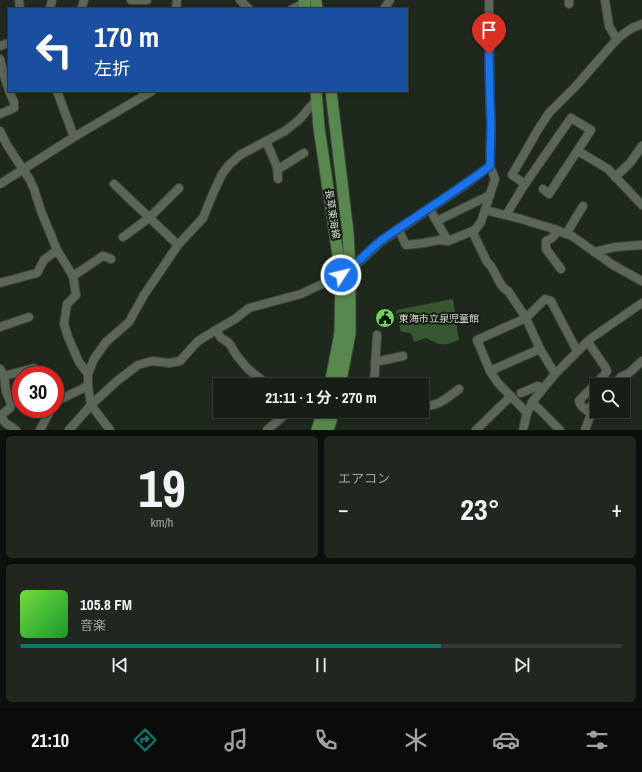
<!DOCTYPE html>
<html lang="ja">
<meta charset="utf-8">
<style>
body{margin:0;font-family:"Archivo Narrow","Noto Sans JP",sans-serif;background:#1f271e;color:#f1f3f6;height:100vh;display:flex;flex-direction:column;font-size:15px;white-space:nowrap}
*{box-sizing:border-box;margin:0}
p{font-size:13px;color:#9ea2a0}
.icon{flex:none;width:22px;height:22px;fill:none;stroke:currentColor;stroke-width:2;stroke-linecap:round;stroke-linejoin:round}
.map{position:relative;height:430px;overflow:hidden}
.sheet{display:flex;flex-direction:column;gap:6px;padding:6px;background:#0c100c;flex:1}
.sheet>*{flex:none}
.top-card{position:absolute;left:8px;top:8px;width:400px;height:84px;border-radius:0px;box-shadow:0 2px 6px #0003,0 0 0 1px #353c34;background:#1a4fa0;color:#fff;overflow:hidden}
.fabs{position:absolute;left:590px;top:378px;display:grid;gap:8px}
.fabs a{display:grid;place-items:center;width:40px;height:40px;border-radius:0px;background:#161e15;box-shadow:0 2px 6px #0003,0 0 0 1px #353c34;font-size:20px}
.speed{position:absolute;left:12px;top:366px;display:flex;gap:8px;font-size:20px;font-weight:700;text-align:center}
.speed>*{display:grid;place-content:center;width:52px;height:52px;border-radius:50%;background:#161e15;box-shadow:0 2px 6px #0003,0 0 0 1px #353c34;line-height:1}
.speed .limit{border:6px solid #d22;background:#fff;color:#111}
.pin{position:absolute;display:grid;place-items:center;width:34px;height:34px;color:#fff;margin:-41px -17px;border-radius:50% 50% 50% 0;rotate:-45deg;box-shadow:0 0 4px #0007}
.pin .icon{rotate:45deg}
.me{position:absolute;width:44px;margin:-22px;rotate:55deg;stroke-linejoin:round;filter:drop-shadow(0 0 3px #0008)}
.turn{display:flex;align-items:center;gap:14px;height:84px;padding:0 20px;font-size:18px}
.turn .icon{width:52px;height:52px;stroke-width:2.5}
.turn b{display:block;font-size:28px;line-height:34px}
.big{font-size:30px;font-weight:700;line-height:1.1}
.sheet .card{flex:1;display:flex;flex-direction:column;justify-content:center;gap:6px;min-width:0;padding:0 14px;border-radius:6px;background:#1f271e}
.sheet .dial{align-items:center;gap:0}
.dial b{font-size:52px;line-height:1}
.song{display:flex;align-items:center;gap:12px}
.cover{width:48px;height:48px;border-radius:6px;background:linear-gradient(135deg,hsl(100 70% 55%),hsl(130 70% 35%))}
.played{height:4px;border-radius:2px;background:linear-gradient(90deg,#0f766e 70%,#353c34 70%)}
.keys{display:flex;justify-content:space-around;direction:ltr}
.heat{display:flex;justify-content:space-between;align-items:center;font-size:22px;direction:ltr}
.sheet .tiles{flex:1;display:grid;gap:6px;grid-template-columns:1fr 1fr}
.card:last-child{grid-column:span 2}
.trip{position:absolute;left:213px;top:378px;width:216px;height:40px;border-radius:0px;background:#161e15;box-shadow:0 2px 6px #0003,0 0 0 1px #353c34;font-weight:700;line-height:40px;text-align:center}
.menu{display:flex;height:64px;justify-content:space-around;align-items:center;background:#090c08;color:#9ea2a0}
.menu .icon{width:28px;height:28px}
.menu .selected{color:#0f766e}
.menu b{font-size:18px;color:#f1f3f6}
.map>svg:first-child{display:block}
.green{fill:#36572f}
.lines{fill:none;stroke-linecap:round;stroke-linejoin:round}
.minor-casing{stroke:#3d453b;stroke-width:10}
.major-casing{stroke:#3d453b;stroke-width:13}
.minor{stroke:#5b6658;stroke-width:8}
.major{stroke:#59884f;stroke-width:11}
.route-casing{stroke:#114b97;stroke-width:10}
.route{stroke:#1a73e8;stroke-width:7}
.labels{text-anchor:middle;stroke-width:4;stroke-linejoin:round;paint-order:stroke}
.street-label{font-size:10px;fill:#d4dad2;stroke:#151e13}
.poi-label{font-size:10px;fill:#d4dad2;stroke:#151e13;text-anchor:start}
</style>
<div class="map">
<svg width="642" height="430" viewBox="0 0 642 430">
<rect width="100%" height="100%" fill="#1e281c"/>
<path class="green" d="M453,299L459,340C443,347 441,345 426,338L414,342L411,333L401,332L396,313L397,310Z"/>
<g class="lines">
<g class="minor-casing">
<g id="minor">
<polyline points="19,0 20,9"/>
<polyline points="131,0 147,0"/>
<polyline points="240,0 249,9"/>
<polyline points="569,0 569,4"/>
<polyline points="605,0 609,26 617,40"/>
<polyline points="50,9 52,0"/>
<polyline points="81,9 82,7 84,0"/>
<polyline points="176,9 177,0"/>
<polyline points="292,9 311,0"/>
<polyline points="384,9 390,0"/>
<polyline points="0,46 9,43"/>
<polyline points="0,59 5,79 9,90"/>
<polyline points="57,91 74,137"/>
<polyline points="0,114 14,108 14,102 9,91"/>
<polyline points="0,131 7,145 30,180 34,189 41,211 57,250 73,276 76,295 67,304 64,324 68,337 79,362 88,374"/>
<polyline points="266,141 277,167 278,179"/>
<polyline points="578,151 608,169 642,205"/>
<polyline points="277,167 280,168 304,153"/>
<polyline points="615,177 630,163 642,146"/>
<polyline points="0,184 74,137 152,91"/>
<polyline points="114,184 178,245"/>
<polyline points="525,184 512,175 539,128 549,113 575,87 618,38 632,28 642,24"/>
<polyline points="429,208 448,241"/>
<polyline points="485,210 521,219 554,229 572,236 613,265 642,281"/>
<polyline points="506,215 525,184 571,118 591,130 549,194 543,189"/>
<polyline points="437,221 490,195"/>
<polyline points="398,229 406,245 424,243 439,240 448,241 475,230 481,222 485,210 495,179 490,166 491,123 490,101 489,0"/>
<path d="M472,231L487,262C496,268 497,286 508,291L526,318L540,349L555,374"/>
<polyline points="558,231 552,238 546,241 546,249 561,269"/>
<polyline points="566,234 583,206"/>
<polyline points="123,237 149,218 179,188"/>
<polyline points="594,252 615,247 642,245"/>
<polyline points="73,276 103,256 111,259"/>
<polyline points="0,283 37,273 44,260 57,250"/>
<polyline points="0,327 29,317"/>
<polyline points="216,330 221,338 229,343 237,356 248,369 268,385"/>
<polyline points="375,362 403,356"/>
<polyline points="0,369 4,376 34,368 40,375"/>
<polyline points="490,371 540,349"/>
<path d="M4,376L6,391L11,404L10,408L1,415C5,426 9,424 16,430"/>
<polyline points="374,385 377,335"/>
<polyline points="613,385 621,377 629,373 642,361"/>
<polyline points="521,393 538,386 543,388"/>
<polyline points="55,398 57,401 88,386"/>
<polyline points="532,402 560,430"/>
<path d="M422,406C438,407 447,398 459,389"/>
<polyline points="587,410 597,400"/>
<polyline points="527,413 498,383 490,371 477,340 526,318 545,299 551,301 577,351"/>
<polyline points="40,430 51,409"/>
<polyline points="69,430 91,405 117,381 138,365 152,361 169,363 180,361 198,341 216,330 235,319 249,308 301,294 341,275 350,270 358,263 382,241 465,185 490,166"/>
<polyline points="110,430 91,405 88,386 88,374 94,359 106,342 129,322 144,295 178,245 203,218 211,198 222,174 229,165 240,155 285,131 300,119 310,107 317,100"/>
<polyline points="267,430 289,411"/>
<polyline points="476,430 511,396"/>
<polyline points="523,430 527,413 533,401 555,374 590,339 642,303"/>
<path d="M585,430L591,414C587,410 580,407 579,401L605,374L607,371L605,367L588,342"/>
</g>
</g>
<g class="major-casing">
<g id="major">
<polyline points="304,0 305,9"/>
<polyline points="316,0 317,9"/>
<polyline points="316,91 319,128 341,275 340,333 330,385"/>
<polyline points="331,91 348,233 350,270 350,334 340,385"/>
<polyline points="317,430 323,411"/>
<polyline points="328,430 334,411"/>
</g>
</g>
<use href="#minor" class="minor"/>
<use href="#major" class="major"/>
</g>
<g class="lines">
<g class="route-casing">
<path id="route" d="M341,275C357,265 368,250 383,239C419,214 455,192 490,166L491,123L490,101L489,54"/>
</g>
<use href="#route" class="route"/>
</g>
<defs>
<g id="civic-disc" transform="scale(1)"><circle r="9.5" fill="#72d25d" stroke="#151e13"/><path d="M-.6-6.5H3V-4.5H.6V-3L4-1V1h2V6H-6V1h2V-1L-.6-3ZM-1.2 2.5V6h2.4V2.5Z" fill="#111"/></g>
</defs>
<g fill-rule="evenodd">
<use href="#civic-disc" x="385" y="318"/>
</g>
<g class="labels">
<g class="street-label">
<text transform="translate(333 214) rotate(81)" y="4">長草東海線</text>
</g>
<g class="poi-label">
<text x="399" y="322">東海市立泉児童館</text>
</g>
</g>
</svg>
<div class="fabs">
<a><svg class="icon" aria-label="search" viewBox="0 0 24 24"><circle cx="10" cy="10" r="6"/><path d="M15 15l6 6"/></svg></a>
</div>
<div class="speed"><div class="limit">30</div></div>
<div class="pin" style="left:489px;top:54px;background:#d93025"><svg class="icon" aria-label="arrive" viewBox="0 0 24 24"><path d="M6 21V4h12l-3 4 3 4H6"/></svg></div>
<svg class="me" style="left:341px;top:275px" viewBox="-20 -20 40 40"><circle r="17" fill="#1a73e8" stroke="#fff" stroke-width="3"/><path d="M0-11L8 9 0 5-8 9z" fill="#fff"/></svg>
<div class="trip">21:11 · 1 分 · 270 m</div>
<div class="top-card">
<div class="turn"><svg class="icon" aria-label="left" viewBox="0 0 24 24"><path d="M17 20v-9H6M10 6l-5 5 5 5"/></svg><div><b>170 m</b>左折</div></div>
</div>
</div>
<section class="sheet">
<div class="tiles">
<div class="card dial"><b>19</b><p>km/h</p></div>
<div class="card"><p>エアコン</p>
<div class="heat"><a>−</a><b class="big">23°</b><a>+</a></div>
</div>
<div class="card">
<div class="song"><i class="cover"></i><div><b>105.8 FM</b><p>音楽</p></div></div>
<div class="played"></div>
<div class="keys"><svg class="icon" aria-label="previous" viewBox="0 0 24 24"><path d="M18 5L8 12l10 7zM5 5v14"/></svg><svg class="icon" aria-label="pause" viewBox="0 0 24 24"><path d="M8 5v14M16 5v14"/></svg><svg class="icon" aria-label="next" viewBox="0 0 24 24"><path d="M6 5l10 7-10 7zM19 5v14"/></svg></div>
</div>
</div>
</section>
<nav class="menu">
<b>21:10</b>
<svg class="icon selected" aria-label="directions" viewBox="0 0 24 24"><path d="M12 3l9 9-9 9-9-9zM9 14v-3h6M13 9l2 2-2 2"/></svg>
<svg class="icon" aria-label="music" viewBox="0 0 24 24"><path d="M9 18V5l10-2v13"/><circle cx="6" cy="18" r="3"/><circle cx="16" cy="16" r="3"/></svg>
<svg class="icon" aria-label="phone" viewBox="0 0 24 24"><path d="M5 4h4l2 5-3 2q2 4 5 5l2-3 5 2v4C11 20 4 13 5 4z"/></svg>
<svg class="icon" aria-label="climate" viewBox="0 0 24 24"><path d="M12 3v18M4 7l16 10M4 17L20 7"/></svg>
<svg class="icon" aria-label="car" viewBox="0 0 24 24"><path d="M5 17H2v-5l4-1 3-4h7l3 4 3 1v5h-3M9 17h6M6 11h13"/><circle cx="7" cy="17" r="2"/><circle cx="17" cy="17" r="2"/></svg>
<svg class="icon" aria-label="filters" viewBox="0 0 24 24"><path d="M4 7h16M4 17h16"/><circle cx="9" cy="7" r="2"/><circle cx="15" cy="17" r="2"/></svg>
</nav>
